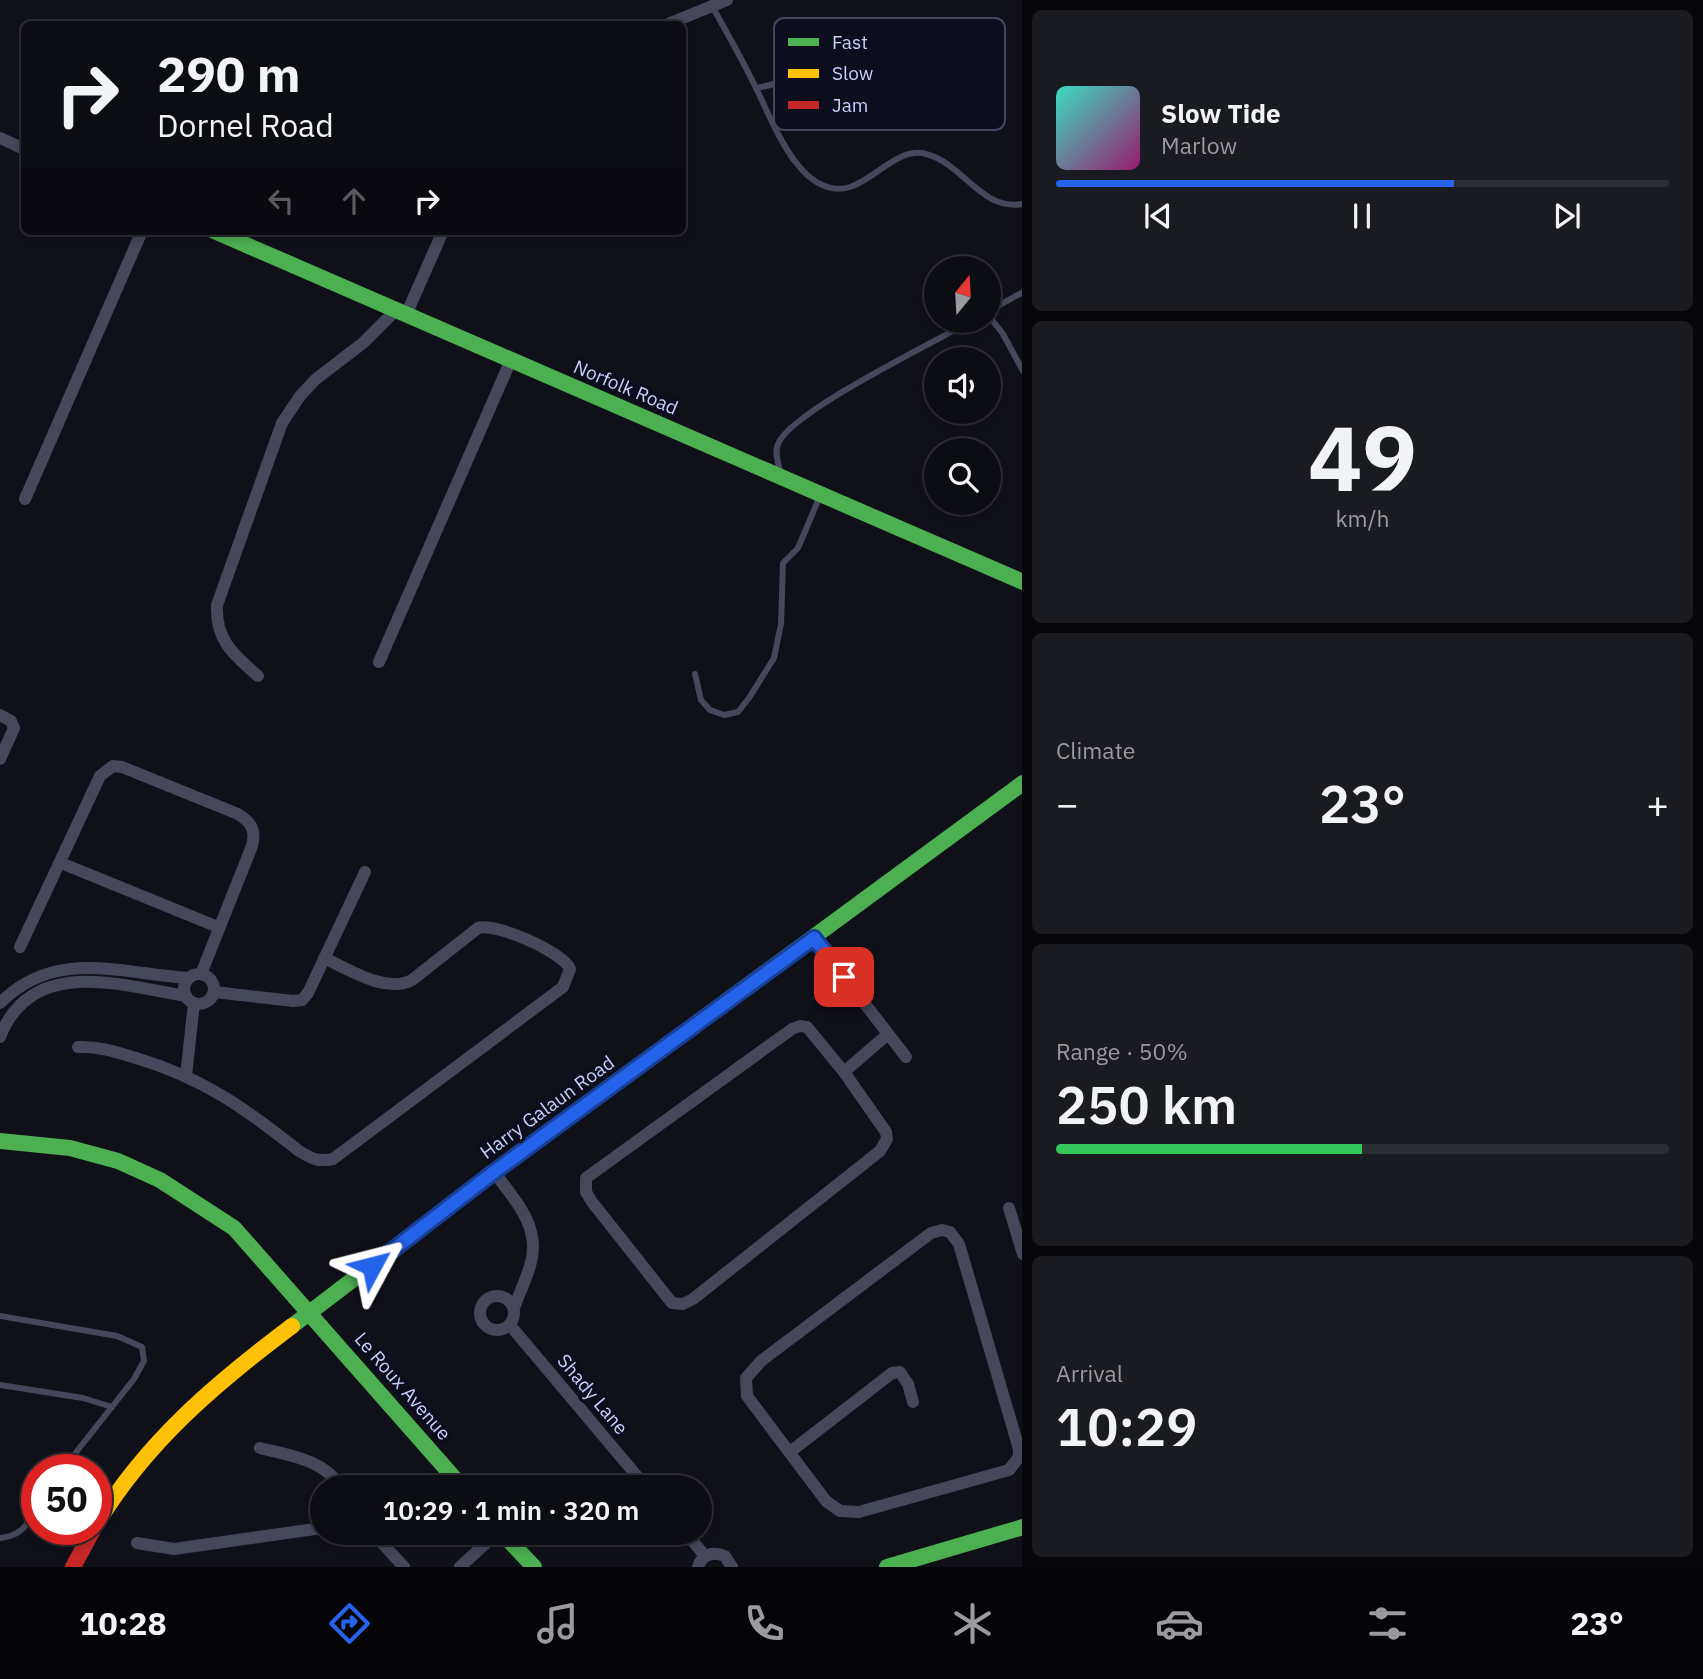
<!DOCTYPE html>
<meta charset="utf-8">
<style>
body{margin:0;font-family:"IBM Plex Sans",sans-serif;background:#1a1a21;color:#f1f3f6;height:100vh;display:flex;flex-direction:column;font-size:26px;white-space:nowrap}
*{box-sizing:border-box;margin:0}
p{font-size:23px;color:#9a9ba0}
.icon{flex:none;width:38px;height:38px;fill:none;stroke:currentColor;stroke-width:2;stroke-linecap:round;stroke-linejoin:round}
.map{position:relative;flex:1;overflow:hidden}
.drawer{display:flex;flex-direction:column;gap:10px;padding:10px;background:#07070a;width:681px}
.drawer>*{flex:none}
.hud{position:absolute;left:21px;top:21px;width:665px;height:214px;border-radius:10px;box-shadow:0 4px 10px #0003,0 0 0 2px #2c2c33;background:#0c0c13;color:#f1f3f6;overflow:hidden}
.needle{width:46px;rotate:18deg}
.fabs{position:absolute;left:924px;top:256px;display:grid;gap:14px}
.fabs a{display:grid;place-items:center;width:77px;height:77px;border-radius:50%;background:#0c0c13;box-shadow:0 4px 10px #0003,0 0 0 2px #2c2c33;font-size:35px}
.speed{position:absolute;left:21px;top:1454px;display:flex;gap:14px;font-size:35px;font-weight:700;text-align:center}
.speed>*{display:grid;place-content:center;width:91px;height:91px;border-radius:50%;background:#0c0c13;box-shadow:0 4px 10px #0003,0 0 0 2px #2c2c33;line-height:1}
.speed .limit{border:10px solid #d22;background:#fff;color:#111}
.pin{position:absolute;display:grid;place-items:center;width:60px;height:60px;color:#fff;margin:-30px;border-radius:14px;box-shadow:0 4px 10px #0006}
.me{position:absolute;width:77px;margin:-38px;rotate:52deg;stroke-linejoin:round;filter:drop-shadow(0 0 5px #0008)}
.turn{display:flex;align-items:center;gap:24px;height:147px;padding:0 21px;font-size:32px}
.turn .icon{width:91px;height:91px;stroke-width:2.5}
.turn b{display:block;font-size:49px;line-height:60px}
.lanes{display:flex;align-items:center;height:66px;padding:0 21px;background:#0003;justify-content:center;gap:35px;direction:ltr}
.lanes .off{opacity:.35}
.big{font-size:52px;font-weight:600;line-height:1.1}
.drawer .widget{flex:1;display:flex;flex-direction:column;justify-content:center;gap:10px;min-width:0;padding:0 24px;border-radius:10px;background:#1a1a21}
.drawer .dial{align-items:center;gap:0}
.dial b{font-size:91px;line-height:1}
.song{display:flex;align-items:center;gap:21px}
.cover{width:84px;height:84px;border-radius:10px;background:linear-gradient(135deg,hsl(170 70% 55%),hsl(320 70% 35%))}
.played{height:7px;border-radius:4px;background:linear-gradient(90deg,#2563eb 65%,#2c2c33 65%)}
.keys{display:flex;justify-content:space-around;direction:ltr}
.heat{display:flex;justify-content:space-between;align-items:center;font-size:38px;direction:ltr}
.charge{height:10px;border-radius:5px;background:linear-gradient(90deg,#34c759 50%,#2c2c33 0)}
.trip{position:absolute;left:310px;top:1475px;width:402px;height:70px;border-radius:35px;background:#0c0c13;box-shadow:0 4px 10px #0003,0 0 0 2px #2c2c33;font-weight:600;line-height:70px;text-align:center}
.dock{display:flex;height:112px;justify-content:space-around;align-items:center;background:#050508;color:#9a9ba0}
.dock .icon{width:49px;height:49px}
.dock .selected{color:#2563eb}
.dock b{font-size:32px;color:#f1f3f6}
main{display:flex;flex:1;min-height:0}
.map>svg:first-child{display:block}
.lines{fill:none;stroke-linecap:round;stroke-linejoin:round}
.lane{stroke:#45485a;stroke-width:6}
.street{stroke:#45485a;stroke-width:12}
.fast{stroke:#4caf50;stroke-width:16}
.slow{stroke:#ffc107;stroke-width:16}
.jam{stroke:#c62828;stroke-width:16}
.route-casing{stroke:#184099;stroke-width:18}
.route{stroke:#2563eb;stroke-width:12}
.labels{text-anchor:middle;stroke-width:7;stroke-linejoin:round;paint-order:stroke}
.street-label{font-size:19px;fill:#cacffd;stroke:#0c0d1d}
.key{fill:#0c0d1d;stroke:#454760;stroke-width:2}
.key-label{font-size:19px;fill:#cacffd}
</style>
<main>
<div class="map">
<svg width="1023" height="1567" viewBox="0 0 1023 1567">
<rect width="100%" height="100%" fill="#101019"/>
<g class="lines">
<g class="lane">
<path d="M712,6C727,33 742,59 755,86C772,119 800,202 850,187C874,180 899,146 926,154C963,163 980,211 1023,204"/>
<path d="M756,88C772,85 789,81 802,71C819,58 831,34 851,28C880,32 874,58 872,80"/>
<polyline points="989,311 1023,292"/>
<polyline points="989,316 1003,334 1023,371"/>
<path d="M781,475C779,466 774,453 778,444C791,411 937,341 973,320"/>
<polyline points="695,674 701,700 710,710 724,715 738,712 749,698 774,658 781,624 783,563 798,548 820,496"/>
<polyline points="0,1316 117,1336 142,1347 144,1361 134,1379 62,1470"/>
<polyline points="0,1385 83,1398 112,1407"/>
<path d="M0,1538C21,1536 26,1526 37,1509"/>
</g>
<g class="street">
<polyline points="668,24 727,0"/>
<polyline points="0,138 24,149"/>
<polyline points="406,315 443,231"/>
<polyline points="25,499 142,231"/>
<polyline points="379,662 511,360"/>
<path d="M258,676C234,655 215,640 217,605L282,423L300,396L316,379L363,343L396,310"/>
<polyline points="0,715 11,721 14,728 0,759"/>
<polyline points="61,863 218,927"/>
<polyline points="814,938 906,1057"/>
<path d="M20,947L100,776L113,766L122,767L238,814C252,823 256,830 252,846L201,974"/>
<circle cx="199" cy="989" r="15"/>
<polyline points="214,992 293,1001 302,1000 308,993 365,872"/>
<path d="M0,1003C55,948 119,973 188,978"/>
<polygon points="800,1026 807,1027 844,1072 886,1132 887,1139 880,1151 693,1299 683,1304 672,1303 592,1202 586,1192 586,1178 792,1029"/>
<path d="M0,1037C31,956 121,985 186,996"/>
<path d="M78,1047C98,1046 116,1052 136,1058C203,1078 245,1108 299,1151C312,1159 318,1162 333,1159L563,987L570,969C563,952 495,922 478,928L412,980C386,994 349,969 324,958"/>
<polyline points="844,1072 888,1034"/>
<polyline points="186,1076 194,1003"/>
<path d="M494,1172C516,1201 542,1228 530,1266C526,1280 519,1294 514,1308"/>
<polyline points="1009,1208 1023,1254"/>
<polygon points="942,1230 950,1232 959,1244 1019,1449 1019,1457 1009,1470 859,1512 840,1511 826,1501 747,1396 746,1378 761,1361 931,1233"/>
<circle cx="497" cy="1313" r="17"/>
<polyline points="510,1325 647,1488"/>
<path d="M260,1448C291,1456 323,1459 342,1488"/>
<polyline points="790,1452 892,1373 900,1372 908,1384 913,1402"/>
<polyline points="373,1533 404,1567"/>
<polyline points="686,1533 705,1556"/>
<polyline points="137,1543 174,1549 322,1528"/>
<polyline points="460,1567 497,1533"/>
<path d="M698,1567C702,1554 713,1551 725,1556L732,1567"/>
</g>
<g class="fast">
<polyline points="214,231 1023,582"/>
<polyline points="0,1141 70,1148 118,1161 160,1180 234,1228 463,1488"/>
<polyline points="292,1326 494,1172 1023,783"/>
<polyline points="502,1533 534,1567"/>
<polyline points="887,1567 1023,1527"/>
</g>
<path class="slow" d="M96,1525C146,1442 216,1383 292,1326"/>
<polyline class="jam" points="73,1567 93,1530"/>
</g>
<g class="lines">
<g class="route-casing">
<polyline id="route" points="372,1266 494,1172 814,938 844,977"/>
</g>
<use href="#route" class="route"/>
</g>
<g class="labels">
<g class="street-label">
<text transform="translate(626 387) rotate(23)" y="7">Norfolk Road</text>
<text transform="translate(547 1107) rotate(-36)" y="7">Harry Galaun Road</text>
<text transform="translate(403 1386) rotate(49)" y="7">Le Roux Avenue</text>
<text transform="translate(593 1394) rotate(50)" y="7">Shady Lane</text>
</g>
</g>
<rect x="774" y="18" width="231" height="112" rx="10" class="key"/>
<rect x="788" y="38" width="31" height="8" fill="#4caf50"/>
<rect x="788" y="69" width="31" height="9" fill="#ffc107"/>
<rect x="788" y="101" width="31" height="8" fill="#c62828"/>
<g class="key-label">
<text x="832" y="49">Fast</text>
<text x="832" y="80">Slow</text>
<text x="832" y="112">Jam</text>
</g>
</svg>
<div class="fabs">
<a><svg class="needle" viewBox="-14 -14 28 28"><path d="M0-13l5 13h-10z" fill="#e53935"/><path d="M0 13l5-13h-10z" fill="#9a9ba0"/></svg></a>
<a><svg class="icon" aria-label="sound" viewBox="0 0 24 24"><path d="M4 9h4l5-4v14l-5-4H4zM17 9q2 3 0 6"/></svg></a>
<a><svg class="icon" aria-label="search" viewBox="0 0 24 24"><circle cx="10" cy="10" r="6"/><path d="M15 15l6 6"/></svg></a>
</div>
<div class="speed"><div class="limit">50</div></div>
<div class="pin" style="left:844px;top:977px;background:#d93025"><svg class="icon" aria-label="arrive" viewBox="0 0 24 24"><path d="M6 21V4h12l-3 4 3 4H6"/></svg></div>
<svg class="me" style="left:372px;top:1266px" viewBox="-20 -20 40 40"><path d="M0-17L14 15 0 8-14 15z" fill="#2563eb" stroke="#fff" stroke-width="4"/></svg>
<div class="trip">10:29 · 1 min · 320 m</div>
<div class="hud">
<div class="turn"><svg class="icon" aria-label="right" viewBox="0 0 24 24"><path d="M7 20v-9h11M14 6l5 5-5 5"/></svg><div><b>290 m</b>Dornel Road</div></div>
<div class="lanes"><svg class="icon off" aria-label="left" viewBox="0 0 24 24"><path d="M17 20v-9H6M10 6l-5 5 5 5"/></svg><svg class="icon off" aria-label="ahead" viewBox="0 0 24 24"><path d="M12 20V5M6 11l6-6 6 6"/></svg><svg class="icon" aria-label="right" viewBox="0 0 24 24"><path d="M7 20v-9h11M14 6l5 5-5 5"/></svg></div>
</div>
</div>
<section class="drawer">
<div class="widget">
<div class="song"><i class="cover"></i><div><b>Slow Tide</b><p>Marlow</p></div></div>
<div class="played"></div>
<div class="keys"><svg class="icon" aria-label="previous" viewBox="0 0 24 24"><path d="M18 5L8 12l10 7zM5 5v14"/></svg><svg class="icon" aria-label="pause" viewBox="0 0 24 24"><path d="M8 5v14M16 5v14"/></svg><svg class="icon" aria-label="next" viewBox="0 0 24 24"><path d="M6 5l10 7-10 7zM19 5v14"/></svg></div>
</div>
<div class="widget dial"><b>49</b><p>km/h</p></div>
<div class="widget"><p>Climate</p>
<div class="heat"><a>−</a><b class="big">23°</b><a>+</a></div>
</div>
<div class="widget"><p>Range · 50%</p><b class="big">250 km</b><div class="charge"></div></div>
<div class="widget"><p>Arrival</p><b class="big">10:29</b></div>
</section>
</main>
<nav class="dock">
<b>10:28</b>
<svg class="icon selected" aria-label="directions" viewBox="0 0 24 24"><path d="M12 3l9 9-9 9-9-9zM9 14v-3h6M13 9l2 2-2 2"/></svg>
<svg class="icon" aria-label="music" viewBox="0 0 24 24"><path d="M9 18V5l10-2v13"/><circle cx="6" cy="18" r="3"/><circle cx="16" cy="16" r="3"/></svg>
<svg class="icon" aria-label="phone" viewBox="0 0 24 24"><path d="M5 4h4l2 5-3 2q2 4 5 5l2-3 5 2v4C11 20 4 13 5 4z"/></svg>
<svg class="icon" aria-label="climate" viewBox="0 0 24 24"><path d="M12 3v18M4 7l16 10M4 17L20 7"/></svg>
<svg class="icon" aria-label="car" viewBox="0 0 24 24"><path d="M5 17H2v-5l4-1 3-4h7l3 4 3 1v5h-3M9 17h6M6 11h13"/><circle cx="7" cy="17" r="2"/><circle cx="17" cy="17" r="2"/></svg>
<svg class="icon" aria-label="filters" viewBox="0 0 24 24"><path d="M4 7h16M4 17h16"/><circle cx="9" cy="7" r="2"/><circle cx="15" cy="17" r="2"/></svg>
<b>23°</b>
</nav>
